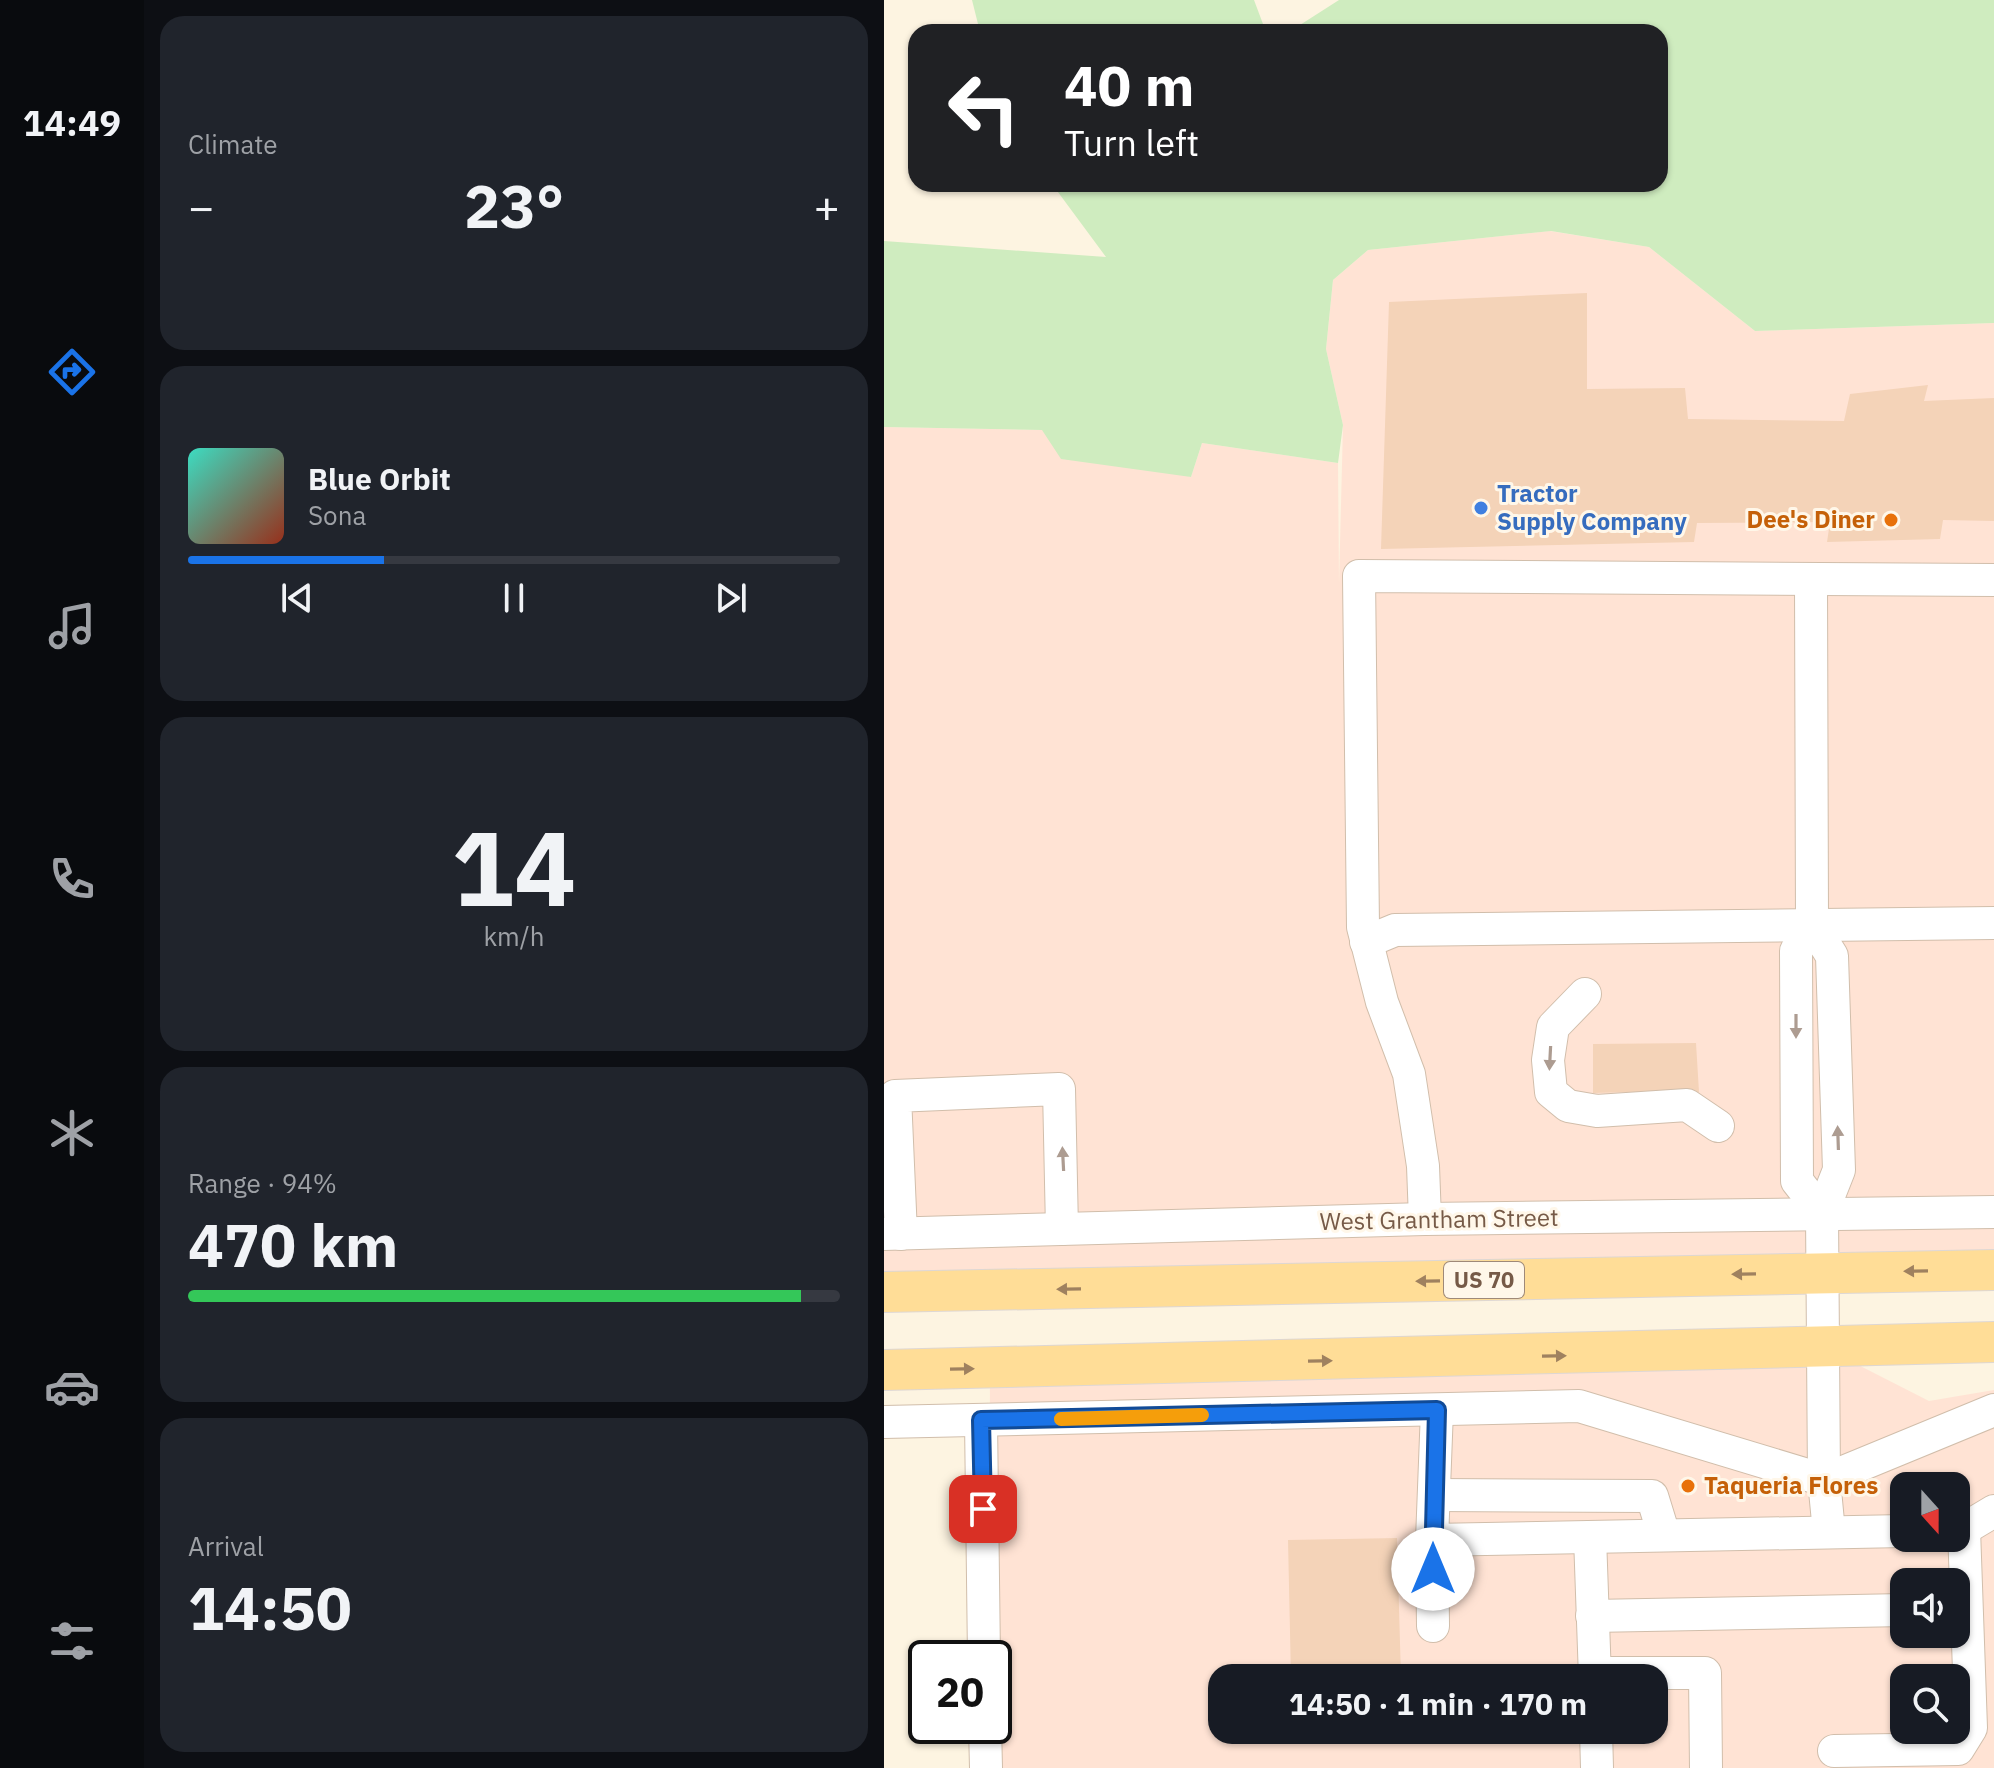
<!DOCTYPE html>
<meta charset="utf-8">
<style>
body{margin:0;font-family:"IBM Plex Sans",sans-serif;background:#20242c;color:#f1f3f6;height:100vh;display:flex;flex-direction:column;font-size:30px;white-space:nowrap}
*{box-sizing:border-box;margin:0}
p{font-size:26px;color:#9ea1a6}
.icon{flex:none;width:44px;height:44px;fill:none;stroke:currentColor;stroke-width:2;stroke-linecap:round;stroke-linejoin:round}
.map{position:relative;flex:1;overflow:hidden}
.drawer{display:flex;flex-direction:column;gap:16px;padding:16px;background:#0d0f14;width:740px}
.drawer>*{flex:none}
.top-card{position:absolute;left:24px;top:24px;width:760px;height:168px;border-radius:24px;box-shadow:0 2px 6px #0004;background:#202124;color:#fff;overflow:hidden}
.needle{width:52px;rotate:159deg}
.buttons{position:absolute;left:1006px;top:1472px;display:grid;gap:16px}
.buttons a{display:grid;place-items:center;width:80px;height:80px;border-radius:16px;background:#171b24;box-shadow:0 2px 6px #0004;font-size:40px}
.speed{position:absolute;left:24px;top:1640px;display:flex;gap:16px;font-size:40px;font-weight:700;text-align:center}
.speed>*{display:grid;place-content:center;width:104px;height:104px;border-radius:50%;background:#171b24;box-shadow:0 2px 6px #0004;line-height:1}
.speed .limit{border:4px solid #111;border-radius:12px;background:#fff;color:#111}
.pin{position:absolute;display:grid;place-items:center;width:68px;height:68px;color:#fff;margin:-34px;border-radius:16px;box-shadow:0 4px 12px #0006}
.me{position:absolute;width:88px;margin:-44px;rotate:0deg;stroke-linejoin:round;filter:drop-shadow(0 0 6px #0008)}
.turn{display:flex;align-items:center;gap:28px;height:168px;padding:0 24px;font-size:36px}
.turn .icon{width:104px;height:104px;stroke-width:2.5}
.turn b{display:block;font-size:56px;line-height:68px}
.big{font-size:60px;font-weight:700;line-height:1.1}
.drawer .widget{flex:1;display:flex;flex-direction:column;justify-content:center;gap:12px;min-width:0;padding:0 28px;border-radius:24px;background:#20242c}
.drawer .dial{align-items:center;gap:0}
.dial b{font-size:104px;line-height:1}
.song{display:flex;align-items:center;gap:24px}
.cover{width:96px;height:96px;border-radius:12px;background:linear-gradient(135deg,hsl(170 70% 55%),hsl(10 70% 35%))}
.played{height:8px;border-radius:4px;background:linear-gradient(90deg,#1a73e8 30%,#363941 30%)}
.keys{display:flex;justify-content:space-around;direction:ltr}
.heat{display:flex;justify-content:space-between;align-items:center;font-size:44px;direction:ltr}
.charge{height:12px;border-radius:6px;background:linear-gradient(90deg,#34c759 94%,#363941 0)}
.trip{position:absolute;left:324px;top:1664px;width:460px;height:80px;border-radius:24px;background:#171b24;box-shadow:0 2px 6px #0004;font-weight:700;line-height:80px;text-align:center}
main{display:flex;flex:1;min-height:0}
.dock{display:flex;flex-direction:column;width:144px;justify-content:space-around;align-items:center;background:#090b0e;color:#9ea1a6}
.dock .icon{width:56px;height:56px}
.dock .selected{color:#1a73e8}
.dock b{font-size:36px;color:#f1f3f6}
.map>svg:first-child{display:block}
.commercial{fill:#ffe3d4;fill-rule:evenodd}
.green{fill:#cfecbf}
.building{fill:#f4d3b8}
.lines{fill:none;stroke-linecap:round;stroke-linejoin:round}
.minor-casing{stroke:#d1beab;stroke-width:34}
.major-casing{stroke:#ded7d3;stroke-width:42}
.minor{stroke:#fff;stroke-width:32}
.major{stroke:#ffdd97;stroke-width:40}
.oneway{fill:#ad9c91}
.oneway2{fill:#9f815f}
.route-casing{stroke:#114b97;stroke-width:20}
.route{stroke:#1a73e8;stroke-width:14}
.slow{stroke:#f59e0b;stroke-width:14}
.shop-dot{fill:#3f7fe0;stroke:#fff7e9;stroke-width:3}
.food-dot{fill:#e8710a;stroke:#fff7e9;stroke-width:3}
.labels{text-anchor:middle;stroke-width:6;stroke-linejoin:round;paint-order:stroke}
.shield{fill:#fff7e9;stroke:#9f8978;stroke-width:2}
.shield-label{font-size:22px;font-weight:bold;fill:#765a47}
.shop-label{font-size:24px;font-weight:bold;fill:#366cbe;stroke:#fff7e9;text-anchor:start}
.food-label{font-size:24px;font-weight:bold;fill:#c56008;stroke:#fff7e9;text-anchor:end}
.street-label{font-size:24px;fill:#765a47;stroke:#fff7e9}
</style>
<main>
<nav class="dock">
<b>14:49</b>
<svg class="icon selected" aria-label="directions" viewBox="0 0 24 24"><path d="M12 3l9 9-9 9-9-9zM9 14v-3h6M13 9l2 2-2 2"/></svg>
<svg class="icon" aria-label="music" viewBox="0 0 24 24"><path d="M9 18V5l10-2v13"/><circle cx="6" cy="18" r="3"/><circle cx="16" cy="16" r="3"/></svg>
<svg class="icon" aria-label="phone" viewBox="0 0 24 24"><path d="M5 4h4l2 5-3 2q2 4 5 5l2-3 5 2v4C11 20 4 13 5 4z"/></svg>
<svg class="icon" aria-label="climate" viewBox="0 0 24 24"><path d="M12 3v18M4 7l16 10M4 17L20 7"/></svg>
<svg class="icon" aria-label="car" viewBox="0 0 24 24"><path d="M5 17H2v-5l4-1 3-4h7l3 4 3 1v5h-3M9 17h6M6 11h13"/><circle cx="7" cy="17" r="2"/><circle cx="17" cy="17" r="2"/></svg>
<svg class="icon" aria-label="filters" viewBox="0 0 24 24"><path d="M4 7h16M4 17h16"/><circle cx="9" cy="7" r="2"/><circle cx="15" cy="17" r="2"/></svg>
</nav>
<section class="drawer">
<div class="widget"><p>Climate</p>
<div class="heat"><a>−</a><b class="big">23°</b><a>+</a></div>
</div>
<div class="widget">
<div class="song"><i class="cover"></i><div><b>Blue Orbit</b><p>Sona</p></div></div>
<div class="played"></div>
<div class="keys"><svg class="icon" aria-label="previous" viewBox="0 0 24 24"><path d="M18 5L8 12l10 7zM5 5v14"/></svg><svg class="icon" aria-label="pause" viewBox="0 0 24 24"><path d="M8 5v14M16 5v14"/></svg><svg class="icon" aria-label="next" viewBox="0 0 24 24"><path d="M6 5l10 7-10 7zM19 5v14"/></svg></div>
</div>
<div class="widget dial"><b>14</b><p>km/h</p></div>
<div class="widget"><p>Range · 94%</p><b class="big">470 km</b><div class="charge"></div></div>
<div class="widget"><p>Arrival</p><b class="big">14:50</b></div>
</section>
<div class="map">
<svg width="1110" height="1768" viewBox="0 0 1110 1768">
<rect width="100%" height="100%" fill="#fdf4e1"/>
<g class="commercial">
<polygon points="666,231 765,247 871,331 1110,323 1110,1274 0,1292 0,427 158,430 307,477 318,443 454,463 455,584 459,425 442,349 449,280 484,250"/>
<path d="M939,1347L1045,1401L1110,1390V1768H105L110,1726V1658H105L106,1368ZM1020,1486H1072V1538H1020ZM1020,1582H1072V1634H1020ZM338,1678H770V1730H338ZM1020,1678H1072V1730H1020Z"/>
</g>
<g class="green">
<polygon points="88,0 370,0 382,32 96,32"/>
<polygon points="455,0 1110,0 1110,323 871,331 765,247 667,231 484,250 449,280 442,349 459,425 454,463 318,443 307,477 177,459 158,430 0,427 0,241 222,257 168,184 776,184 776,32 405,32"/>
</g>
<g class="building">
<polygon points="703,293 703,389 801,388 804,419 960,421 966,394 1044,385 1040,401 1110,398 1110,521 1059,520 1056,539 943,542 946,522 813,523 810,542 497,549 505,302"/>
<polygon points="812,1043 815,1092 765,1092 745,1102 746,1092 709,1093 709,1044"/>
<polygon points="513,1538 517,1678 407,1678 404,1540"/>
</g>
<g class="lines">
<g class="minor-casing">
<g id="minor">
<polyline points="927,580 928,924 912,951 913,1181 938,1213"/>
<polyline points="928,924 948,956 955,1170 938,1213 940,1480 945,1532"/>
<polyline points="482,942 511,930 1110,923"/>
<polyline points="701,994 669,1027 664,1060 667,1092 684,1106 713,1111 803,1105 834,1126"/>
<polyline points="541,1219 539,1166 525,1074 498,1002 479,927 475,576 1110,580"/>
<polyline points="0,1234 541,1219 1110,1212"/>
<polyline points="17,1234 11,1096 175,1089 178,1229"/>
<polyline points="553,1410 548,1540 1020,1531"/>
<polyline points="97,1420 100,1658"/>
<polyline points="0,1422 695,1406 940,1480 1110,1410"/>
<polyline points="550,1495 768,1496 780,1535"/>
<polyline points="1072,1530 1080,1529 1110,1511"/>
<polyline points="706,1537 711,1678"/>
<polyline points="548,1540 549,1626"/>
<polyline points="708,1616 1020,1610"/>
<polyline points="711,1673 821,1673 822,1768"/>
<polyline points="101,1726 102,1768"/>
<polyline points="712,1730 713,1768"/>
<polyline points="950,1751 1074,1749 1087,1728 1080,1529"/>
</g>
</g>
<g class="major-casing">
<g id="major">
<polyline points="0,1292 1110,1270"/>
<polyline points="0,1370 1110,1342"/>
</g>
</g>
<use href="#minor" class="minor"/>
<use href="#major" class="major"/>
</g>
<defs><path id="oneway-solid" d="M-6-.8H1V-3.2L6.5 0L1 3.2V.8H-6Z" transform="scale(2)"/></defs>
<g class="oneway">
<use href="#oneway-solid" transform="translate(912 1026) rotate(90)"/>
<use href="#oneway-solid" transform="translate(666 1058) rotate(93)"/>
<use href="#oneway-solid" transform="translate(954 1138) rotate(-92)"/>
<use href="#oneway-solid" transform="translate(179 1159) rotate(-93)"/>
</g>
<g class="oneway2">
<use href="#oneway-solid" transform="translate(1032 1271) rotate(179)"/>
<use href="#oneway-solid" transform="translate(860 1274) rotate(179)"/>
<use href="#oneway-solid" transform="translate(544 1281) rotate(179)"/>
<use href="#oneway-solid" transform="translate(185 1289) rotate(179)"/>
<use href="#oneway-solid" transform="translate(670 1356) rotate(-1)"/>
<use href="#oneway-solid" transform="translate(436 1361) rotate(-1)"/>
<use href="#oneway-solid" transform="translate(78 1369) rotate(-1)"/>
</g>
<g class="lines">
<g class="route-casing">
<polyline id="route" points="99,1509 97,1420 553,1410 549,1569"/>
</g>
<use href="#route" class="route"/>
<polyline class="slow" points="177,1419 318,1415"/>
</g>
<circle class="shop-dot" cx="597" cy="508" r="8"/>
<g class="food-dot">
<circle cx="1007" cy="520" r="8"/>
<circle cx="804" cy="1486" r="8"/>
</g>
<g class="labels">
<rect class="shield" x="560" y="1262" width="80" height="36" rx="6"/>
<g class="shield-label">
<text x="600" y="1288">US 70</text>
</g>
<g class="shop-label">
<text x="613" y="502">Tractor<tspan x="613" dy="28">Supply Company</tspan></text>
</g>
<g class="food-label">
<text x="991" y="528">Dee's Diner</text>
<text x="820" y="1494" text-anchor="start">Taqueria Flores</text>
</g>
<g class="street-label">
<text transform="translate(555 1220) rotate(-1)" y="8">West Grantham Street</text>
</g>
</g>
</svg>
<div class="buttons">
<a><svg class="needle" viewBox="-14 -14 28 28"><path d="M0-13l5 13h-10z" fill="#e53935"/><path d="M0 13l5-13h-10z" fill="#9ea1a6"/></svg></a>
<a><svg class="icon" aria-label="sound" viewBox="0 0 24 24"><path d="M4 9h4l5-4v14l-5-4H4zM17 9q2 3 0 6"/></svg></a>
<a><svg class="icon" aria-label="search" viewBox="0 0 24 24"><circle cx="10" cy="10" r="6"/><path d="M15 15l6 6"/></svg></a>
</div>
<div class="speed"><div class="limit">20</div></div>
<div class="pin" style="left:99px;top:1509px;background:#d93025"><svg class="icon" aria-label="arrive" viewBox="0 0 24 24"><path d="M6 21V4h12l-3 4 3 4H6"/></svg></div>
<svg class="me" style="left:549px;top:1569px" viewBox="-20 -20 40 40"><circle r="19" fill="#fff"/><path d="M0-13L10 11 0 6-10 11z" fill="#1a73e8"/></svg>
<div class="trip">14:50 · 1 min · 170 m</div>
<div class="top-card">
<div class="turn"><svg class="icon" aria-label="left" viewBox="0 0 24 24"><path d="M17 20v-9H6M10 6l-5 5 5 5"/></svg><div><b>40 m</b>Turn left</div></div>
</div>
</div>
</main>
